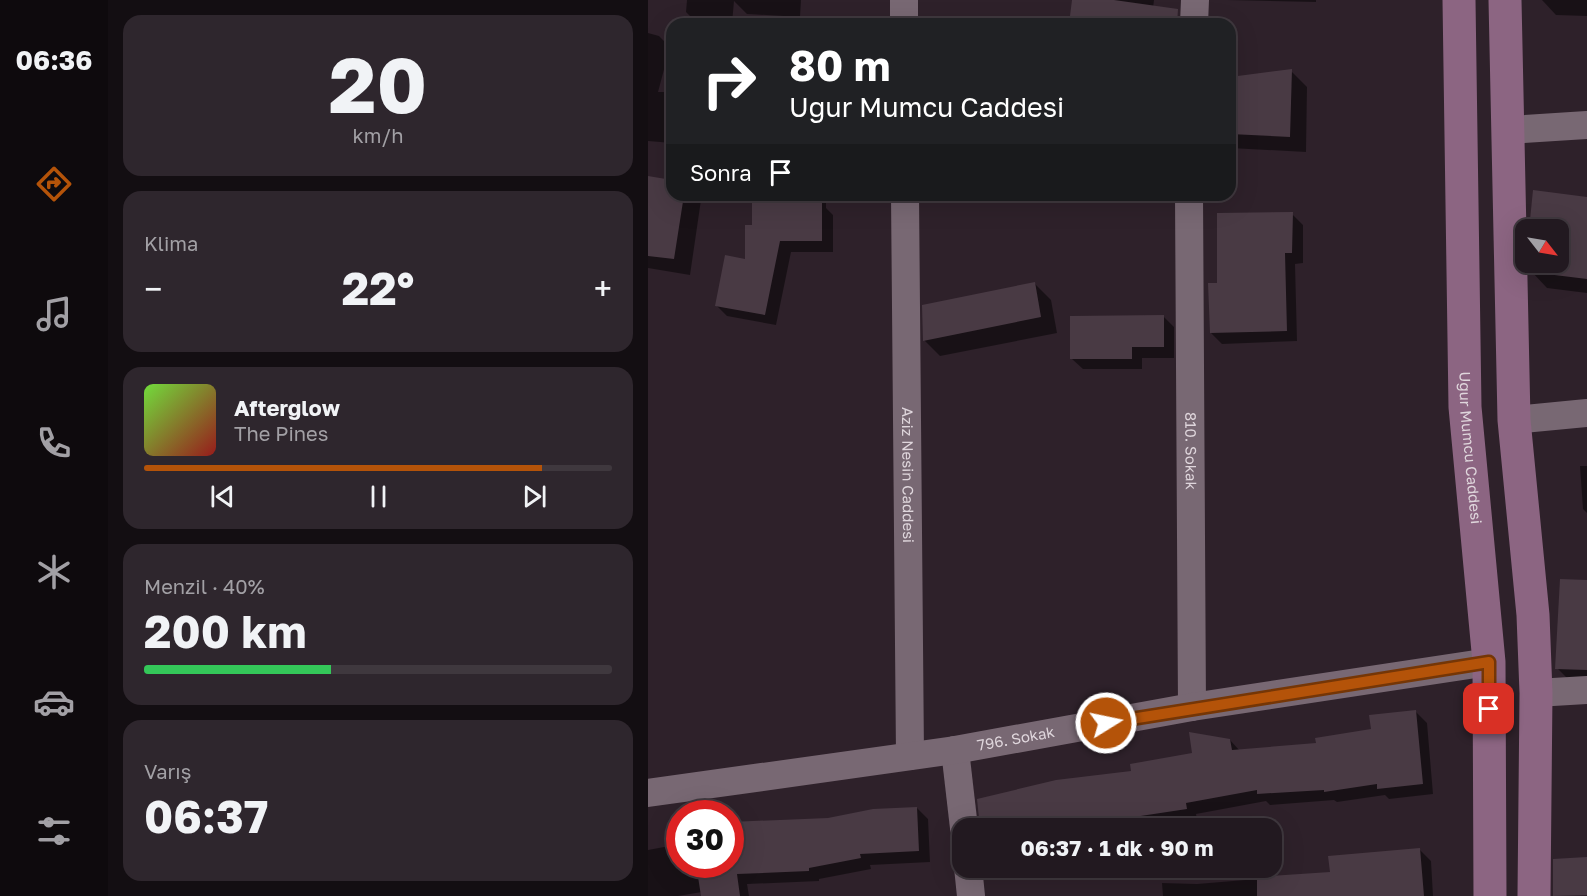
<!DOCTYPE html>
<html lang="tr">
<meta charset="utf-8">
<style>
body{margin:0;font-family:"Golos Text",sans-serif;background:#2e262d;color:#f1f3f6;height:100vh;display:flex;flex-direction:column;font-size:22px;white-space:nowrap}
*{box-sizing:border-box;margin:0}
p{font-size:20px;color:#a2a0a5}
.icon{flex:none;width:33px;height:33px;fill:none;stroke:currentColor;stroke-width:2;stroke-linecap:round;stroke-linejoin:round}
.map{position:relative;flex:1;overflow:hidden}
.panel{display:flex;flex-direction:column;gap:15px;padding:15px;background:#130e12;width:540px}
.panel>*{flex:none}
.hud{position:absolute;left:18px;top:18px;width:570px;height:183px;border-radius:18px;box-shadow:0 6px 24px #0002,0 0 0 2px #3f383e;background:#202124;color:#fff;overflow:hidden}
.needle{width:39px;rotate:121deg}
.buttons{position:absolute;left:867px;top:219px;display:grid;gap:12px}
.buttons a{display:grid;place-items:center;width:54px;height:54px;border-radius:12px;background:#221920;box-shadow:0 6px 24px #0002,0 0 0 2px #3f383e;font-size:30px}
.speed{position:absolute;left:18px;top:800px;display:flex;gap:12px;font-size:30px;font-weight:700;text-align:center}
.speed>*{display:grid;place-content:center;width:78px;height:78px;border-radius:50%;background:#221920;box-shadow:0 6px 24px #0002,0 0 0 2px #3f383e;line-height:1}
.speed .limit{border:9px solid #d22;background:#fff;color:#111}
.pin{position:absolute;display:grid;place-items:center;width:51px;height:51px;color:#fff;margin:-26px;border-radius:12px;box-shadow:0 3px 9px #0006}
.me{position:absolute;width:66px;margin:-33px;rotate:80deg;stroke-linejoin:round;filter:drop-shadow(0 0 4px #0008)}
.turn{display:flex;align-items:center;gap:21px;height:126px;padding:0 24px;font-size:27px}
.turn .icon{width:78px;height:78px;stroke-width:2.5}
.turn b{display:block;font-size:42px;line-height:51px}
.then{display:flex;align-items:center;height:57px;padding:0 24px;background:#0003;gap:12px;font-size:22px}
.big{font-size:45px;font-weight:700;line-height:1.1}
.panel .widget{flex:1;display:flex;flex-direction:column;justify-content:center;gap:9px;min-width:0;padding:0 21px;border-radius:18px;background:#2e262d}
.panel .dial{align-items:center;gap:0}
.dial b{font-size:78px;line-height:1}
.song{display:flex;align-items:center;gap:18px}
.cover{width:72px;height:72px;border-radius:9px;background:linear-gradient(135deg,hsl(100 70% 55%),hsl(0 70% 35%))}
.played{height:6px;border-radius:3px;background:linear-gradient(90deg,#b45309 85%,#3f383e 85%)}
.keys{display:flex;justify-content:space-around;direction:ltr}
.heat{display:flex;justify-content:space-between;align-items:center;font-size:33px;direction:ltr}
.charge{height:9px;border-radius:4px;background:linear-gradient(90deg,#34c759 40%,#3f383e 0)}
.trip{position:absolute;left:304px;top:818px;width:330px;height:60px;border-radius:18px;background:#221920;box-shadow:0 6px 24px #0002,0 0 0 2px #3f383e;font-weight:700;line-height:60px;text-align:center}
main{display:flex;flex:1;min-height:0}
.menu{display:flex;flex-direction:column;width:108px;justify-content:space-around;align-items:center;background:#0e0a0d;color:#a2a0a5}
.menu .icon{width:42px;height:42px}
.menu .selected{color:#b45309}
.menu b{font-size:27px;color:#f1f3f6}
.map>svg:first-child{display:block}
.shadow{fill:#0007}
.building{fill:#493a44}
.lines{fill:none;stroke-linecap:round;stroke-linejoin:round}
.street{stroke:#786873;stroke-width:28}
.secondary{stroke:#8c6582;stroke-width:33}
.route-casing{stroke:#753606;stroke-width:15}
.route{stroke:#b45309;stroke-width:10}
.labels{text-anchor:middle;stroke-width:6;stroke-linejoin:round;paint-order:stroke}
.street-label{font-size:15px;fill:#dfd6dc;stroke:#120c10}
</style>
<main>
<nav class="menu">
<b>06:36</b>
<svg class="icon selected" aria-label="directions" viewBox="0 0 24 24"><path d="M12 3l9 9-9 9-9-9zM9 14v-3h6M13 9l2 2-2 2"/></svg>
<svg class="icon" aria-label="music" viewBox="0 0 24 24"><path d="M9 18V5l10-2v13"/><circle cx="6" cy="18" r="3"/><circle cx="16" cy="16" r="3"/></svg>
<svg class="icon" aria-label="phone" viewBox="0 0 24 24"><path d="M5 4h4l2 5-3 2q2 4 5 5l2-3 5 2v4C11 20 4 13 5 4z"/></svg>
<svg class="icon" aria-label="climate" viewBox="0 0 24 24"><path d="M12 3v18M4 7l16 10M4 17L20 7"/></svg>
<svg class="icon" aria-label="car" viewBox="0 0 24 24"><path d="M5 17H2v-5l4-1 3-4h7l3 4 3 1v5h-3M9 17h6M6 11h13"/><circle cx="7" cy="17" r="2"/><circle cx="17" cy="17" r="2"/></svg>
<svg class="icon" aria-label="filters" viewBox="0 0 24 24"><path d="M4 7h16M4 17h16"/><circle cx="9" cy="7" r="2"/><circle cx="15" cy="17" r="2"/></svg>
</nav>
<section class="panel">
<div class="widget dial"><b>20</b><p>km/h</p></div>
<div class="widget"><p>Klima</p>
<div class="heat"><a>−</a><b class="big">22°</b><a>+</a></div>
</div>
<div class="widget">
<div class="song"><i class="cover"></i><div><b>Afterglow</b><p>The Pines</p></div></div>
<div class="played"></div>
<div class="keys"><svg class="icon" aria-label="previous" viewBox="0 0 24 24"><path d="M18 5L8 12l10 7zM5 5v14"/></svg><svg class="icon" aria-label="pause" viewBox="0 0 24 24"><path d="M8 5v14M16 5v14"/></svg><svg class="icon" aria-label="next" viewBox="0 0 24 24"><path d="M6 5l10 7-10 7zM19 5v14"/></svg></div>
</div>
<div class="widget"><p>Menzil · 40%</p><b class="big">200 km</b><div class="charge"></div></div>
<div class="widget"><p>Varış</p><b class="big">06:37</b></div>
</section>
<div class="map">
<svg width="939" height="896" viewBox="0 0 939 896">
<rect width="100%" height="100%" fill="#2e212a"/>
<g class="shadow">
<polygon points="39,0 153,0 152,17 99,14 86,1 84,24 49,23 38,12"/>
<polygon points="426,0 506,0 503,24 422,24"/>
<polygon points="579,0 668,0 668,2"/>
<polygon points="894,0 939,0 939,16 908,15"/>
<polygon points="0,33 11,36 22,47 10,92 18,92 24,98 24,143 0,141"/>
<polygon points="643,71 659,87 658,152 582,148 582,78"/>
<polygon points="0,177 24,182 24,195 48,195 53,200 42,275 0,268"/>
<polygon points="106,195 178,195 178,208 185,215 185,252 143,252 128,325 79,316 68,305 99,260 106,227"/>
<polygon points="939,198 939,293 899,288 883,271 910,262 910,230"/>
<polygon points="644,214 655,225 655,263 647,264 649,341 574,344 563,333 571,284"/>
<polygon points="387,284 403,300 409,333 292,356 276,340"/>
<polygon points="515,316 526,327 526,358 494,358 494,369 435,369 424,359"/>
<polygon points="932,466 939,466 939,513 935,509"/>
<polygon points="939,582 939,680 920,679 909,668"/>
<polygon points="768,712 779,723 785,794 741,799 737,795 689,802 686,800 622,805 618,801 548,814 549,819 493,828 334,828 484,772 546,754 582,740 592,751 670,744 725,730"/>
<polygon points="269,808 280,819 282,862 222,865 223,869 171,879 171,881 99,884 101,896 55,896 54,892 30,896 0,896 0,850 32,844 32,864 82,864 181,820"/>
<polygon points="772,850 783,861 785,896 515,896 514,883 549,884 683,873"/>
</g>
<g class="building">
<polygon points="424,0 466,0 530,9 529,24 421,24"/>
<polygon points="644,69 642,137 582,134 582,77"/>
<polygon points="0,176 24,180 24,195 36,195 26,259 0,256"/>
<polygon points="885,190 939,197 939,279 882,272 881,262 910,262 910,230 881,230"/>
<polygon points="104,202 174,203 174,241 132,241 117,315 67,306 77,255 97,259 97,225 104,225"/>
<polygon points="645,212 644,253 637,253 639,331 562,333 560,283 569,283 569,213"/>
<polygon points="387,282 393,317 275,341 274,305"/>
<polygon points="516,315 516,347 484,347 484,359 422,359 422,316"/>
<polygon points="912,579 939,580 939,670 907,669"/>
<polygon points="768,710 775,784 729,789 729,784 676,792 676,790 609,794 609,790 538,803 539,809 413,828 332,828 329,799 408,780 483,771 482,764 544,753 541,732 582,739 584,750 668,743 667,738 723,729 721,715"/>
<polygon points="269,807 271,851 212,854 213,858 161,868 161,871 89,874 92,896 53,896 48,864 82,864 82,822 180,818 225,809"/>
<polygon points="772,848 776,896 609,896 609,877 682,872 680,856"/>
<polygon points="939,857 939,895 905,896 905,859"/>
</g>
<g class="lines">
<g class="street">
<polyline points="256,0 256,24"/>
<polyline points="546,24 547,0"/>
<polyline points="861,130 939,125"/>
<path id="s1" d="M257,195L262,756"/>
<path id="s2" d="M541,195L544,707"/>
<polyline points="866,420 939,413"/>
<polyline points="888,693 939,690"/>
<polyline points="307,750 316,828"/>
<path id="s3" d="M0,793L307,750L544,707L841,662"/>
<polyline points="320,867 323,896"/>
</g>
<g class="secondary">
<path id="s4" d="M811,0L817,407L841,662L842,896"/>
<polyline points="857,0 866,420 885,615 888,693 886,896"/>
</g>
</g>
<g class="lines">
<g class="route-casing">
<polyline id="route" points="458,723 841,662 841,709"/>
</g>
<use href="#route" class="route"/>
</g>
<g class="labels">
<g class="street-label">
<text dy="5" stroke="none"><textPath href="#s4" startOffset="448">Uğur Mumcu Caddesi</textPath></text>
<text dy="5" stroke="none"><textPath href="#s2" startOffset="256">810. Sokak</textPath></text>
<text dy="5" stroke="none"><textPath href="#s1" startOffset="280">Aziz Nesin Caddesi</textPath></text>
<text dy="5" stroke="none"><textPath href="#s3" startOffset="372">796. Sokak</textPath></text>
</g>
</g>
</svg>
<div class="buttons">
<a><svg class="needle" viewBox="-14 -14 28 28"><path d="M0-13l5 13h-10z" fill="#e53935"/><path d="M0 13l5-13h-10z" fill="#a2a0a5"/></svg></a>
</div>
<div class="speed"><div class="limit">30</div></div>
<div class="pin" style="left:841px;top:709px;background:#d93025"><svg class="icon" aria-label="arrive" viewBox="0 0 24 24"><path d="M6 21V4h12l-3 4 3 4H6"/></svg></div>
<svg class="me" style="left:458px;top:723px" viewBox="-20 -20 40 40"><circle r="17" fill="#b45309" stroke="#fff" stroke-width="3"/><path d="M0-11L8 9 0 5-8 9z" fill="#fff"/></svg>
<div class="trip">06:37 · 1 dk · 90 m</div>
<div class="hud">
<div class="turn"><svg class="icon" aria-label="right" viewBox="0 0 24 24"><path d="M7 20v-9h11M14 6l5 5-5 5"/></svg><div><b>80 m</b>Uğur Mumcu Caddesi</div></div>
<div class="then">Sonra<svg class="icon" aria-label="arrive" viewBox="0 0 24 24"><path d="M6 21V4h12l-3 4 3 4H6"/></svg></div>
</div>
</div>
</main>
